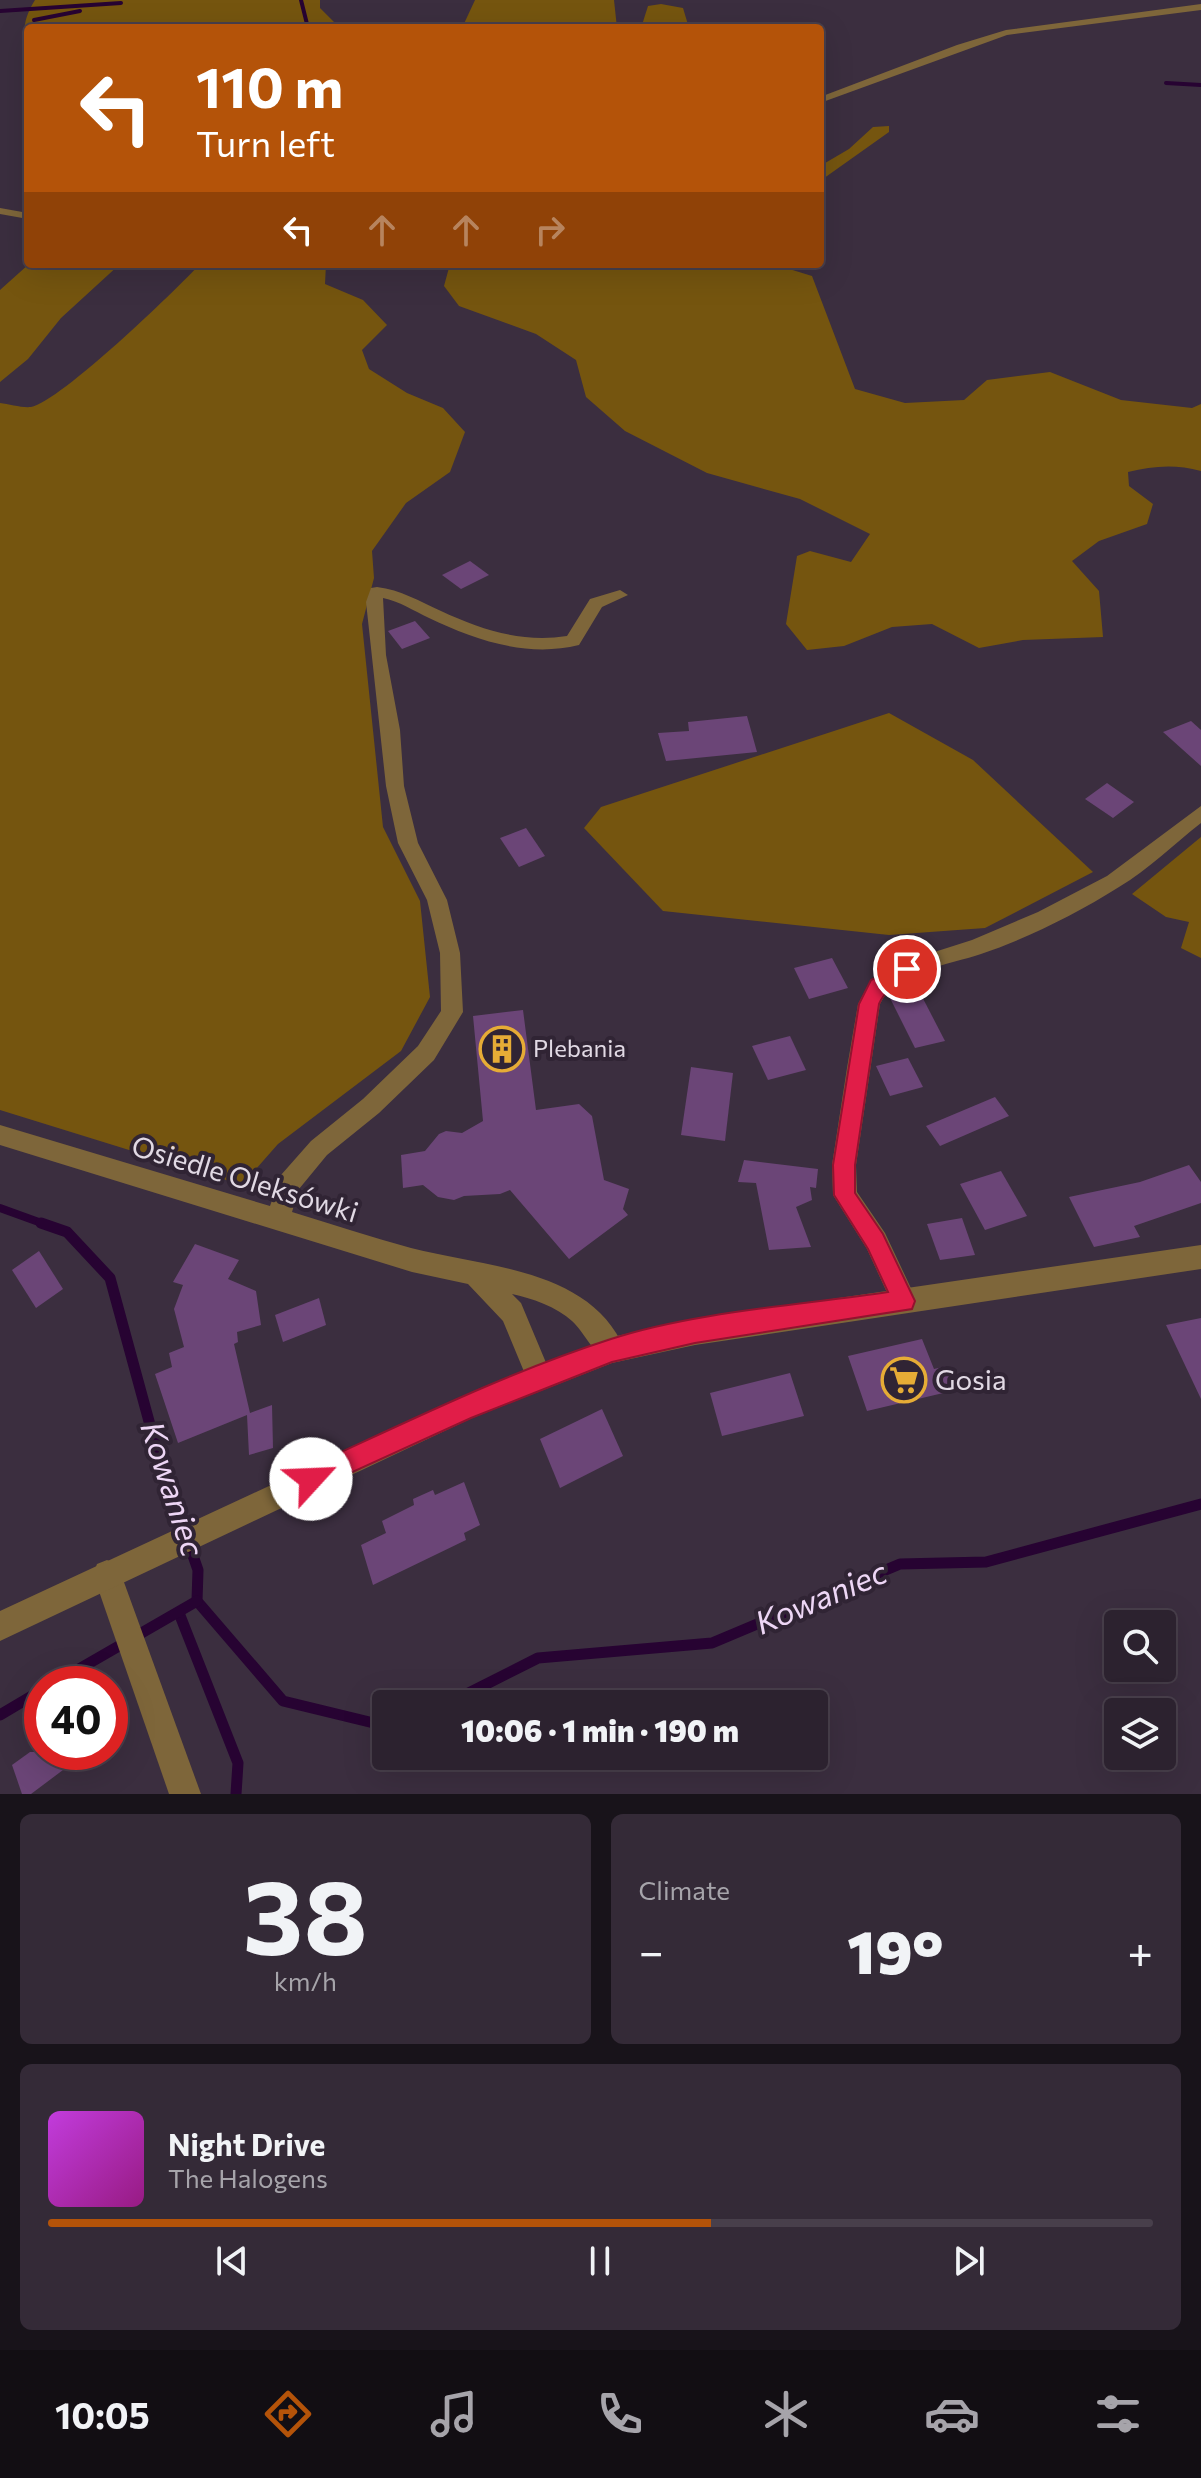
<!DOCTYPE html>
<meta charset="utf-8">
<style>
body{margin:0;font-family:Commissioner,sans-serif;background:#342a37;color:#f1f3f6;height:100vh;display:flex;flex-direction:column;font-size:30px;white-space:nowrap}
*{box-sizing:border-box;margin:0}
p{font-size:26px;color:#a6a4aa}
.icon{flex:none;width:44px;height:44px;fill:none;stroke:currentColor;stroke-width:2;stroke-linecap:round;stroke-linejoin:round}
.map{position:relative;height:1794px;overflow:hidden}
.sheet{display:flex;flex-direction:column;gap:20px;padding:20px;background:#18131a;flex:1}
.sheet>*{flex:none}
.hud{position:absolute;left:24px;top:24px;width:800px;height:244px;border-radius:8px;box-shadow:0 8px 32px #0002,0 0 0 2px #483f4b;background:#b45309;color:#fff;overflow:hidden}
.tools{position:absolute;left:1104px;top:1610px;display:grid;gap:16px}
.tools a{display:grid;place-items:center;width:72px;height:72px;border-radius:8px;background:#2c222f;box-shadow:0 8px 32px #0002,0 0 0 2px #483f4b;font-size:40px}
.speed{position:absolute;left:24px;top:1666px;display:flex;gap:16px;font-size:40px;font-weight:700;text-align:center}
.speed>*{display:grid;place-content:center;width:104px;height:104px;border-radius:50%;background:#2c222f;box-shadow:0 8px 32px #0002,0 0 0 2px #483f4b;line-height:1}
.speed .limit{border:12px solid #d22;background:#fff;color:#111}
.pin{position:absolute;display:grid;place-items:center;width:68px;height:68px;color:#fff;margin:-34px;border:4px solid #fff;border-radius:50%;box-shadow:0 2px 8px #0007}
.me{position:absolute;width:88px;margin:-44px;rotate:65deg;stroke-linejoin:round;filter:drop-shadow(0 0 6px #0008)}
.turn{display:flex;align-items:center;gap:28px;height:168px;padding:0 40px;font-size:36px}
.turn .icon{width:104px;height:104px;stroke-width:2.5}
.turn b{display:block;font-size:56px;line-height:68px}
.lanes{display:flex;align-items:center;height:76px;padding:0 40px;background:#0003;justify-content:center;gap:40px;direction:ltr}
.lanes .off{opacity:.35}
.big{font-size:60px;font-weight:800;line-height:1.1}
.sheet .card{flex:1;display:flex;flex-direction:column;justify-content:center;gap:12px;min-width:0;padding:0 28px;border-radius:12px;background:#342a37}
.sheet .dial{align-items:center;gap:0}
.dial b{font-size:104px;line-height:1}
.song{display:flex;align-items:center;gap:24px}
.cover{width:96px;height:96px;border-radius:12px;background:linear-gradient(135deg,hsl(290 70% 55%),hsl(310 70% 35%))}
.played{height:8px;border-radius:4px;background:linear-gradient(90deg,#b45309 60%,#483f4b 60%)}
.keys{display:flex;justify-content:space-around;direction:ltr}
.heat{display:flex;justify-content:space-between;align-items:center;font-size:44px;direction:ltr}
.sheet .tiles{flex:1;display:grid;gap:20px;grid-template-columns:1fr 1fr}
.card:last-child{grid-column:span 2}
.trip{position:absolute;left:372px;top:1690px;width:456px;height:80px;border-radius:8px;background:#2c222f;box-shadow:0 8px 32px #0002,0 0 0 2px #483f4b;font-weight:800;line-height:80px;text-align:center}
.dock{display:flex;height:128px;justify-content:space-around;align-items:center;background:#120e13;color:#a6a4aa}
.dock .icon{width:56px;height:56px}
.dock .active{color:#b45309}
.dock b{font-size:36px;color:#f1f3f6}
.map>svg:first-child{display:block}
.forest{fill:#75550f}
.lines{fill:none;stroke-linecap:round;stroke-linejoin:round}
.stream-far2{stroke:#270332;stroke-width:4}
.stream-far1{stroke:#270332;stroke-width:8}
.stream{stroke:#270332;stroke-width:11}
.building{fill:#6b4577}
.minor{fill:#7e663a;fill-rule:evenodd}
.tertiary{fill:#7e663a;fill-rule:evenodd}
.route{fill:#e11d48;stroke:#92132f;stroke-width:2}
.labels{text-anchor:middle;stroke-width:8;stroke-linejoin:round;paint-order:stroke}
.poi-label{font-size:24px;fill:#e1d9e4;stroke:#302434;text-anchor:start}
.near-street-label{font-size:28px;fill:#e1d9e4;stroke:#302434}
.near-poi-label{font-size:28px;fill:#e1d9e4;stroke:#302434;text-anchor:start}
.near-water-label{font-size:32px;font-style:italic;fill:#edd6f5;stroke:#302434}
</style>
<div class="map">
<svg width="1201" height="1794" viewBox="0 0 1201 1794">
<rect width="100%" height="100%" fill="#3b2e3f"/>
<g class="forest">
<path d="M35,0H320V8L340,28H28V54C22,33 23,19 35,0Z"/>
<polygon points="475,0 614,0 617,28 462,28"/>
<polygon points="661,4 683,8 689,28 641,28 648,6"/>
<polygon points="889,126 889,132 820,181 820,166 849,149 873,127"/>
<polygon points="29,264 120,264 61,318 28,359 0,382 0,290"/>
<path d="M200,264H326L325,284L363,300L387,325L362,350L369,369L407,393L443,408L465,432L450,472L406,503L372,551L374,578L362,624L383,827L420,901L430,997L401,1051L278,1144L242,1185L0,1110V403C9,404 22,408 31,407C61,401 175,291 200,264Z"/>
<path d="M450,264H773L812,276L855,389L905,403L964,400L987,380L1050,372L1121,400L1192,408L1201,404V471C1175,464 1153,466 1128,472L1129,486L1153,504L1147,524L1099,541L1072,561L1099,591L1103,637L1023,640L979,648L932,624L892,627L844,646L807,650L786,624L797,556L810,551L851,562L870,534L800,499L707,473L625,431L586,397L576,360L536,334L459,306L444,286Z"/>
<polygon points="889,713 973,760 1093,872 985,928 889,935 663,911 584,828 601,807"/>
<polygon points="1201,837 1201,958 1181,948 1189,922 1166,917 1132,894"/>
</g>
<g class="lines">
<g class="stream-far2">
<polyline points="301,0 308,28"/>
<polyline points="0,11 121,3"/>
<polyline points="34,20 80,11"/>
<polyline points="1166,83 1201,85"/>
</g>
<polyline class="stream-far1" points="0,1208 47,1225"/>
<g class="stream">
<polyline points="41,1223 67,1232 110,1278 159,1458 198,1570 197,1601 283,1701 386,1726"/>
<polyline points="179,1613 238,1763 236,1794"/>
<polyline points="53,1684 197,1601"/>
<polyline points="447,1704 538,1658 712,1643 900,1564 986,1562 1201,1504"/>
<polyline points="0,1715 42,1690"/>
</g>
</g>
<g class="building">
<polygon points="470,561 489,575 461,589 442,575"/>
<polygon points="415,621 430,638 402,649 388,631"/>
<polygon points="747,716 757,752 666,761 658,733 689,731 688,722"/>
<polygon points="1191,721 1201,730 1201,766 1163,732"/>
<polygon points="1107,783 1134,802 1113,818 1085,799"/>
<polygon points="526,828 545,856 519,867 500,838"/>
<polygon points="832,958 848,988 809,999 794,968"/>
<polygon points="916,985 945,1041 915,1048 889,996 897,989"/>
<polygon points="523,1010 536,1110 579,1104 592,1116 604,1180 629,1189 623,1209 628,1215 569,1259 510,1190 500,1194 464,1196 454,1200 438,1197 423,1185 403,1188 401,1155 425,1151 439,1134 446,1131 462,1133 483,1121 473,1016"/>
<polygon points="790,1036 806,1070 768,1080 752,1046"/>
<polygon points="908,1058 923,1087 890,1096 876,1066"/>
<polygon points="691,1067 733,1073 725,1141 681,1135"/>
<polygon points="995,1097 1009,1116 940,1146 926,1126"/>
<polygon points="744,1160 818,1169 816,1188 810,1187 812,1200 796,1207 811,1247 769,1250 756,1183 738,1182"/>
<polygon points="1189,1165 1201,1182 1201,1203 1134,1226 1140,1237 1094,1247 1069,1197 1140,1182"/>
<polygon points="1001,1171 1027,1216 985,1230 960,1184"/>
<polygon points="962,1218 975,1255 940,1260 927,1224"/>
<polygon points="195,1244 239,1260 228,1279 256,1291 261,1325 237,1332 238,1342 234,1344 250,1413 272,1405 273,1448 249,1455 247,1415 178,1443 155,1374 172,1367 169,1353 184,1347 174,1309 183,1285 173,1282"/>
<polygon points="39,1251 63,1289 36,1308 12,1270"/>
<polygon points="319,1298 326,1325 283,1342 275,1315"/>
<polygon points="1201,1318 1201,1399 1166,1325"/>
<polygon points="922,1339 934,1369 947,1366 956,1390 867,1411 848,1356"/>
<polygon points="790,1373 804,1416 722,1436 710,1393"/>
<polygon points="602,1409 623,1456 560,1488 540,1439"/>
<polygon points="464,1482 480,1525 464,1533 466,1540 373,1585 361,1545 386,1533 382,1521 414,1505 413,1499 433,1490 435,1495"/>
<polygon points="30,1752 87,1752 31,1794 22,1794 12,1765"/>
</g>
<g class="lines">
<g class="minor">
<polygon points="1201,4 1201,10 1007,35 820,103 820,97 957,45 1006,30"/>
<polygon points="0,208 28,213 28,219 0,214"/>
<path d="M377,587C401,590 419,601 441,611C482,630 522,643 567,636L590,599L620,590L628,595L602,607L579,645C527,658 475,640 429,618C414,611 399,601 383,598L386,655L400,730L404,786L418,843L447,900L460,953L463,1012L434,1060L379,1113L327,1155L299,1189L292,1212C332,1224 371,1237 411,1248C484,1267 591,1268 625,1350L621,1359L612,1363C593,1355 586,1334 572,1321C557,1307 531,1298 512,1294L521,1303L552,1377L548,1386L539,1390L530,1386L503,1321L468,1284L412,1272L0,1145V1125L270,1206L281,1175L311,1141L363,1099L418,1046L441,1011L440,953L427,900L398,843L386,786L366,602L371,588Z"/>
<path d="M1201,806V823C1174,844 1148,870 1119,887C1076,914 1028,938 981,954C949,965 896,971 880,1004L856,1165L857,1192L885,1233L917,1301L913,1310L904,1313L895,1310L867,1249L833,1195L832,1165L847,1068L858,1004L871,980L900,963L972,940L1038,912L1107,876Z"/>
<polygon points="107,1560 117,1564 121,1574 201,1794 169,1794 93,1574 97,1564"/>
</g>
<polygon class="tertiary" points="1201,1245 1201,1269 695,1345 612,1363 472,1418 0,1641 0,1611 456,1399 612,1337 695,1319"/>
</g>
<path class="route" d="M907,962L914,964L917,969C907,987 889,981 879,1004L855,1165V1193L883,1234L915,1301L912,1309L695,1343L612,1362L471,1418L311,1491L302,1488L298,1479L302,1470C403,1424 505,1373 611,1339C693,1312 801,1305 888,1292L868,1249L834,1195L833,1165L859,1004L871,980Z"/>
<defs>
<g id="building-ring" transform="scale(2.3)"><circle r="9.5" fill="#302434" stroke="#e6ac36" stroke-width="1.5"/><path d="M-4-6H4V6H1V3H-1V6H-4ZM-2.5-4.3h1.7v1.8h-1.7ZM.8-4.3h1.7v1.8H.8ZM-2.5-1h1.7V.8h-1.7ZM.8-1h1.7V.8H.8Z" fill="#e6ac36"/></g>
<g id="supermarket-ring" transform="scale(2.3)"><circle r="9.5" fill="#302434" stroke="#e6ac36" stroke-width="1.5"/><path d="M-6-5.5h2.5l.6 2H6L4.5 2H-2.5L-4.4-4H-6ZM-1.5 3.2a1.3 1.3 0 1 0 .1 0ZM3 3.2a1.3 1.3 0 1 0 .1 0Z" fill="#e6ac36"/></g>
</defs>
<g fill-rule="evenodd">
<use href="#building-ring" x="502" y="1049"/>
<use href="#supermarket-ring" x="904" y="1380"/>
</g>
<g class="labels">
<g class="poi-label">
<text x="533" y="1057">Plebania</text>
</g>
<g class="near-street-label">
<text transform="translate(245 1179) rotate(17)" y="10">Osiedle Oleksówki</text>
</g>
<g class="near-poi-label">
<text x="935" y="1390">Gosia</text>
</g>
<g class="near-water-label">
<text transform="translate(172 1489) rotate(72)" y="11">Kowaniec</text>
<text transform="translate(821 1598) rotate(-23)" y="11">Kowaniec</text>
</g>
</g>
</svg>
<div class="tools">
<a><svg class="icon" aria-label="search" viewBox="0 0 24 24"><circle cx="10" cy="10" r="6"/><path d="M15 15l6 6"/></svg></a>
<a><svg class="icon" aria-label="layers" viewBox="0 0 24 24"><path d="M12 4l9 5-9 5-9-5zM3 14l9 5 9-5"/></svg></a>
</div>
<div class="speed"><div class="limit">40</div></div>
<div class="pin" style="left:907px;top:969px;background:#d93025"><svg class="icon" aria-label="arrive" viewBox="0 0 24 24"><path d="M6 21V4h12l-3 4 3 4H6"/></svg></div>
<svg class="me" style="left:311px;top:1479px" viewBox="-20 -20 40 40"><circle r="19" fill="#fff"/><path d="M0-13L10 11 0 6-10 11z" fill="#e11d48"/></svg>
<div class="trip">10:06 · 1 min · 190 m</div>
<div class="hud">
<div class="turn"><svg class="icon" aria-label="left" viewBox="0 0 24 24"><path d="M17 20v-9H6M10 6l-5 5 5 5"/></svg><div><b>110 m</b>Turn left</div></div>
<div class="lanes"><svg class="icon" aria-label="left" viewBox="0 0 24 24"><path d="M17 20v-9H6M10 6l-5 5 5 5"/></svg><svg class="icon off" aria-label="ahead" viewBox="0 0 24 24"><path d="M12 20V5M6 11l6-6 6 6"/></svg><svg class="icon off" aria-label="ahead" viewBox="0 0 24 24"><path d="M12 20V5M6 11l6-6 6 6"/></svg><svg class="icon off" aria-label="right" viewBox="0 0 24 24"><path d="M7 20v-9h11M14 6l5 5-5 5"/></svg></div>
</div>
</div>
<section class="sheet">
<div class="tiles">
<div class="card dial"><b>38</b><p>km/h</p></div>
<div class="card"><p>Climate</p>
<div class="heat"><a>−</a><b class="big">19°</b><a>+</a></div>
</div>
<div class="card">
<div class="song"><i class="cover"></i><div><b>Night Drive</b><p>The Halogens</p></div></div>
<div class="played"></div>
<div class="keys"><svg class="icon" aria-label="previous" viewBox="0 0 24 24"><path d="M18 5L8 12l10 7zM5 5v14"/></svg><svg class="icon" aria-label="pause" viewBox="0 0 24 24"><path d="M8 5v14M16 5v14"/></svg><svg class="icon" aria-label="next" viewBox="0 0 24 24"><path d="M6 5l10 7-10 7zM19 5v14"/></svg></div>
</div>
</div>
</section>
<nav class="dock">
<b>10:05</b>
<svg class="icon active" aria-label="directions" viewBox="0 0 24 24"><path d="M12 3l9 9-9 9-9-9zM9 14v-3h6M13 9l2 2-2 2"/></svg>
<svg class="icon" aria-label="music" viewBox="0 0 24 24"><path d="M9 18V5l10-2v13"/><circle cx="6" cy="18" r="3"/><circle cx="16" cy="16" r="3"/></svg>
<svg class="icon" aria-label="phone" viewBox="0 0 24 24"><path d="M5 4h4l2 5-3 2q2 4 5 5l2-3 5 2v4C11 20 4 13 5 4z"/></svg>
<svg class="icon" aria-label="climate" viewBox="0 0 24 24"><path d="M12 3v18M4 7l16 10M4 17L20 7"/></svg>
<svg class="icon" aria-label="car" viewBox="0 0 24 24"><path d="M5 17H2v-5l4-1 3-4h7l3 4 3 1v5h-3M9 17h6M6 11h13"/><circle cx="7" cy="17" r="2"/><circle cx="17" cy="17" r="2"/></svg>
<svg class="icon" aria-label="filters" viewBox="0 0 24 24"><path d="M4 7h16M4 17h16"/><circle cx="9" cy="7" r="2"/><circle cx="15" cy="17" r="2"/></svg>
</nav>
